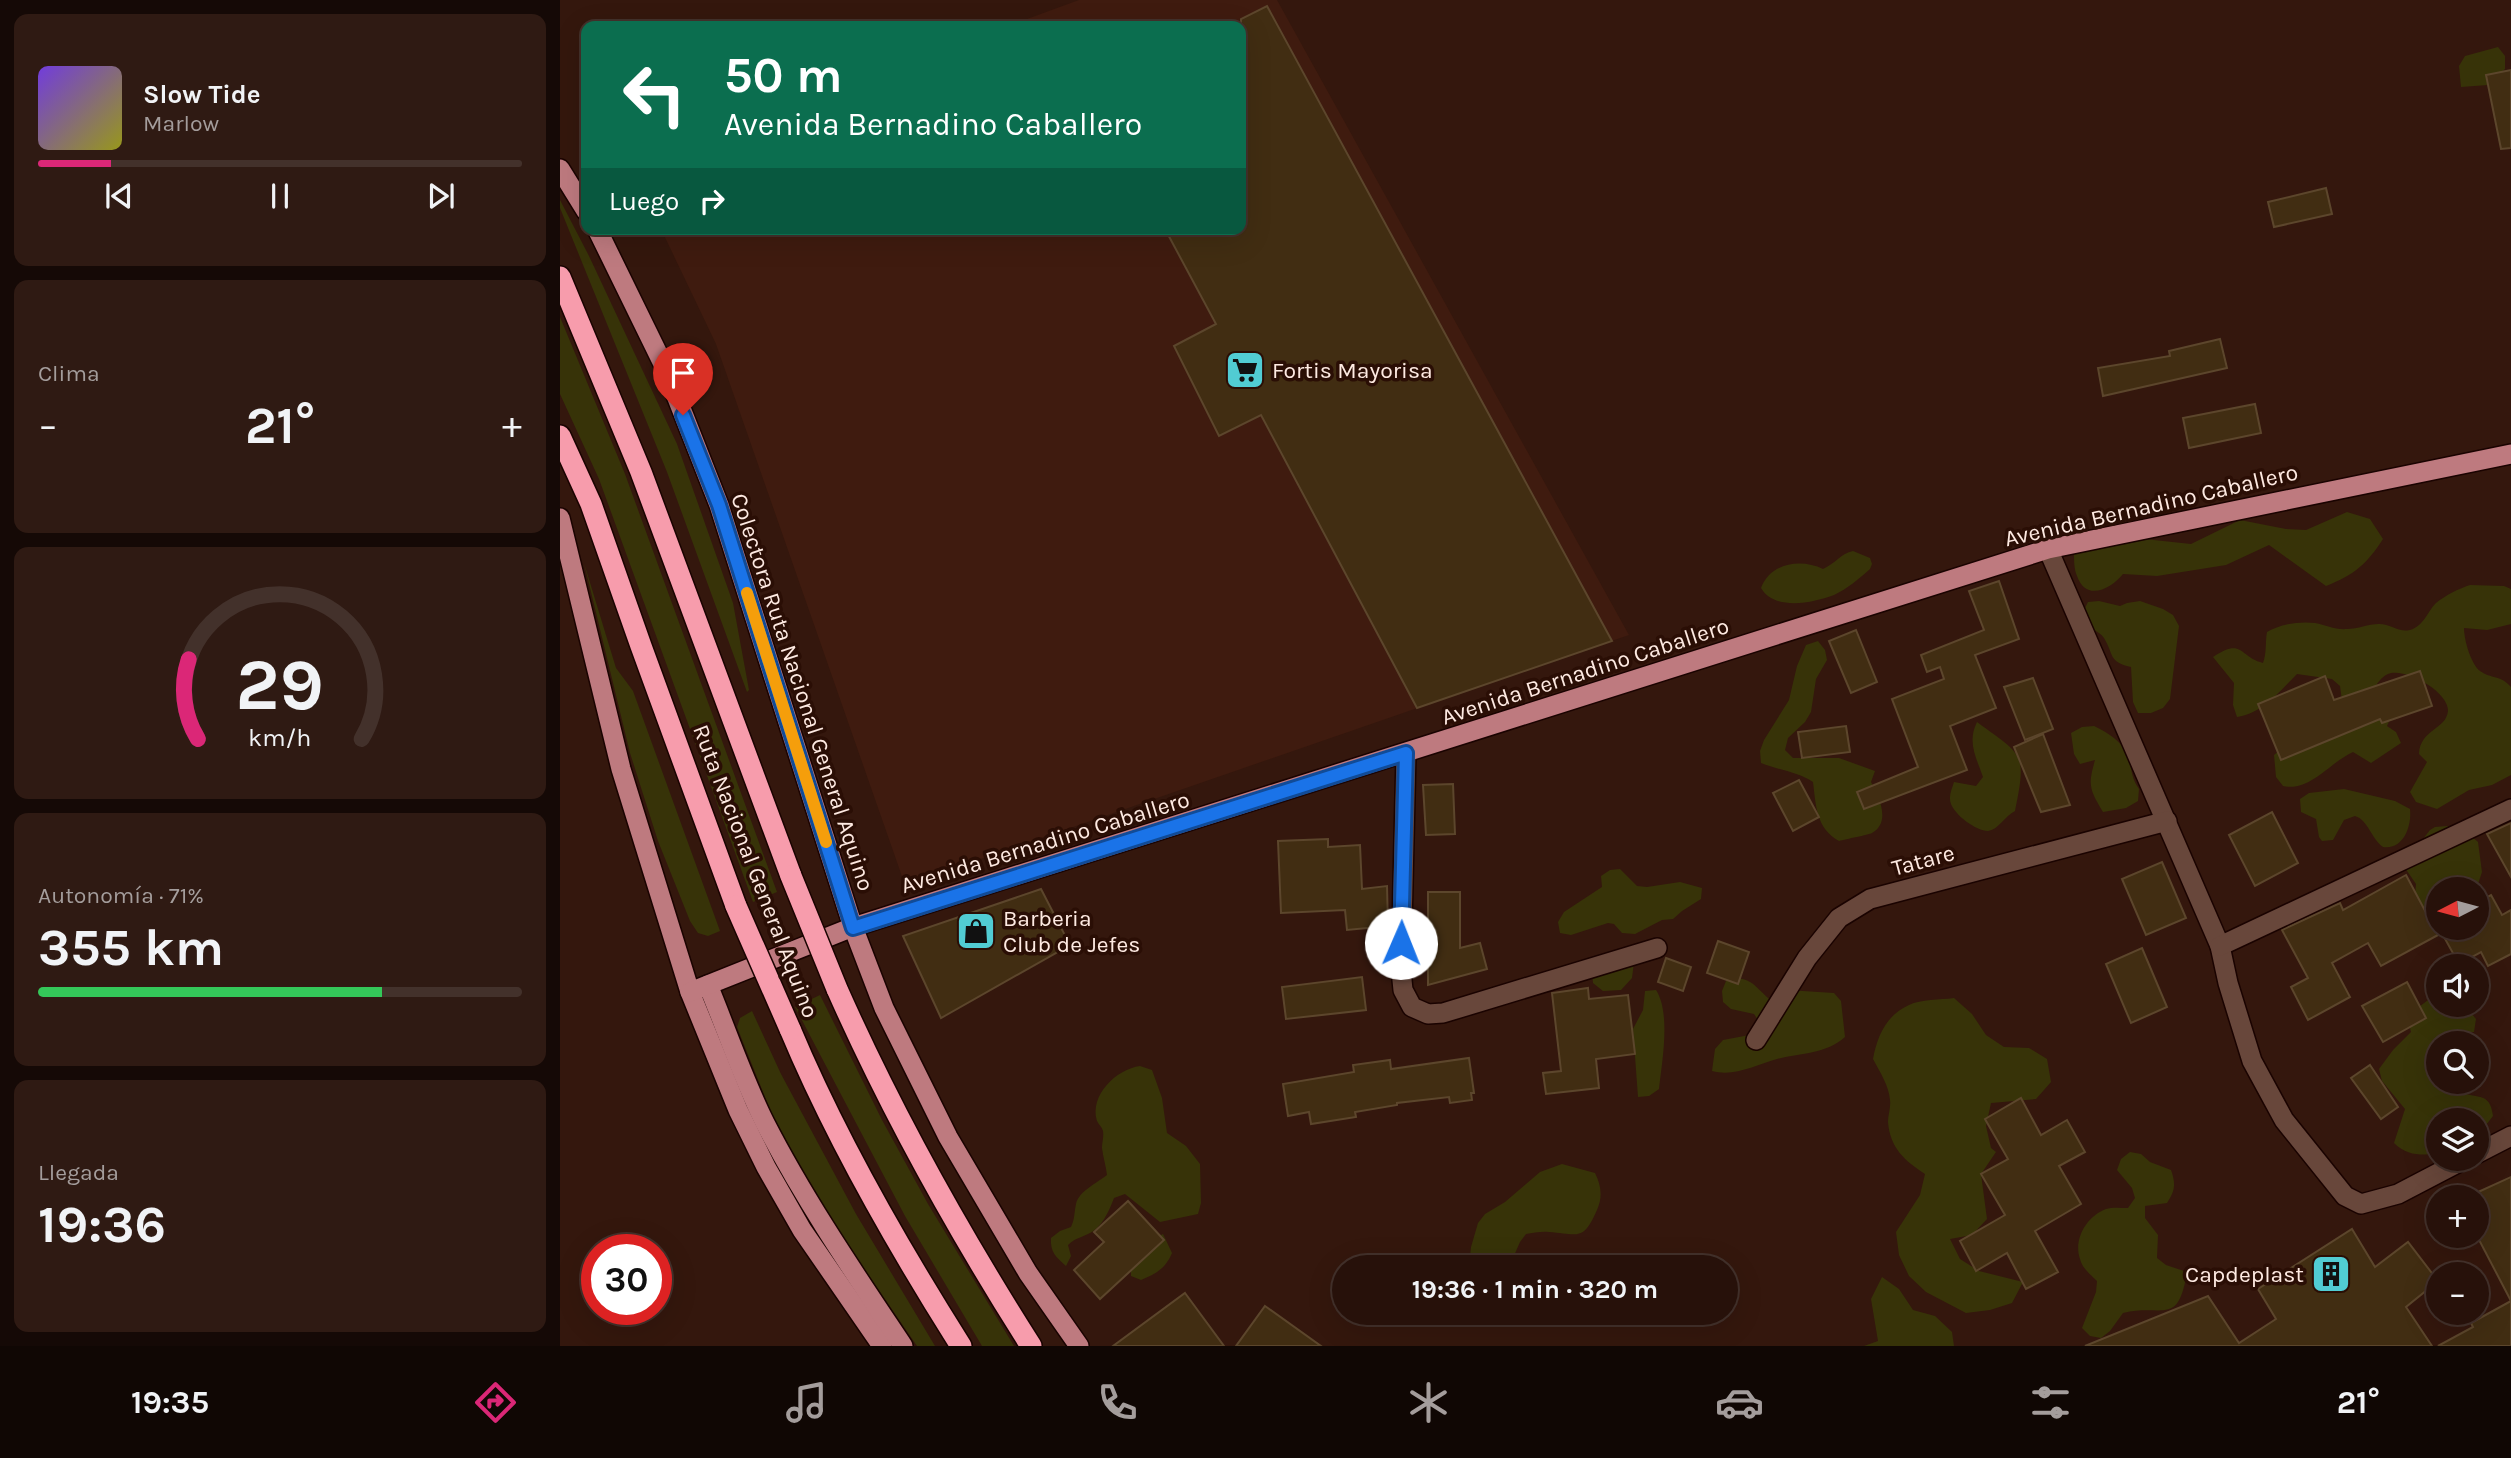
<!DOCTYPE html>
<html lang="es">
<meta charset="utf-8">
<style>
body{margin:0;font-family:Karla,sans-serif;background:#2f1a13;color:#f1f3f6;height:100vh;display:flex;flex-direction:column;font-size:26px;white-space:nowrap}
*{box-sizing:border-box;margin:0}
p{font-size:23px;color:#a49d9c}
.icon{flex:none;width:38px;height:38px;fill:none;stroke:currentColor;stroke-width:2;stroke-linecap:round;stroke-linejoin:round}
.map{position:relative;flex:1;overflow:hidden}
.sheet{display:flex;flex-direction:column;gap:14px;padding:14px;background:#150906;width:560px}
.sheet>*{flex:none}
.banner{position:absolute;left:21px;top:21px;width:665px;height:214px;border-radius:14px;box-shadow:0 7px 28px #0002,0 0 0 2px #43312b;background:#0b6e4f;color:#fff;overflow:hidden}
.needle{width:46px;rotate:264deg}
.tools{position:absolute;left:1866px;top:877px;display:grid;gap:14px}
.tools a{display:grid;place-items:center;width:63px;height:63px;border-radius:50%;background:#27110a;box-shadow:0 7px 28px #0002,0 0 0 2px #43312b;font-size:35px}
.speed{position:absolute;left:21px;top:1234px;display:flex;gap:14px;font-size:35px;font-weight:700;text-align:center}
.speed>*{display:grid;place-content:center;width:91px;height:91px;border-radius:50%;background:#27110a;box-shadow:0 7px 28px #0002,0 0 0 2px #43312b;line-height:1}
.speed .limit{border:10px solid #d22;background:#fff;color:#111}
.pin{position:absolute;display:grid;place-items:center;width:60px;height:60px;color:#fff;margin:-72px -30px;border-radius:50% 50% 50% 0;rotate:-45deg;box-shadow:0 0 7px #0007}
.pin .icon{rotate:45deg}
.me{position:absolute;width:77px;margin:-38px;rotate:1deg;stroke-linejoin:round;filter:drop-shadow(0 0 5px #0008)}
.turn{display:flex;align-items:center;gap:24px;height:147px;padding:0 28px;font-size:32px}
.turn .icon{width:91px;height:91px;stroke-width:2.5}
.turn b{display:block;font-size:49px;line-height:60px}
.then{display:flex;align-items:center;height:66px;padding:0 28px;background:#0003;gap:14px;font-size:26px}
.big{font-size:52px;font-weight:700;line-height:1.1}
.sheet .widget{flex:1;display:flex;flex-direction:column;justify-content:center;gap:10px;min-width:0;padding:0 24px;border-radius:14px;background:#2f1a13}
.sheet .dial{align-items:center;gap:0}
.dial svg{height:182px;overflow:visible;fill:none;stroke:#43312b;stroke-width:7;stroke-linecap:round;text-anchor:middle}
.dial text{fill:#f1f3f6;stroke:none}
.song{display:flex;align-items:center;gap:21px}
.cover{width:84px;height:84px;border-radius:10px;background:linear-gradient(135deg,hsl(260 70% 55%),hsl(60 70% 35%))}
.played{height:7px;border-radius:4px;background:linear-gradient(90deg,#db2777 15%,#43312b 15%)}
.keys{display:flex;justify-content:space-around;direction:ltr}
.heat{display:flex;justify-content:space-between;align-items:center;font-size:38px;direction:ltr}
.charge{height:10px;border-radius:5px;background:linear-gradient(90deg,#34c759 71%,#43312b 0)}
.trip{position:absolute;left:772px;top:1255px;width:406px;height:70px;border-radius:35px;background:#27110a;box-shadow:0 7px 28px #0002,0 0 0 2px #43312b;font-weight:700;line-height:70px;text-align:center}
.dock{display:flex;height:112px;justify-content:space-around;align-items:center;background:#100704;color:#a49d9c}
.dock .icon{width:49px;height:49px}
.dock .active{color:#db2777}
.dock b{font-size:32px;color:#f1f3f6}
main{display:flex;flex:1;min-height:0}
.map>svg:first-child{display:block}
.built{fill:#3f1b0f}
.green{fill:#373308}
.building{fill:#412d12;stroke:#5c462c;stroke-width:2}
.lines{fill:none;stroke-linecap:round;stroke-linejoin:round}
.minor-casing{stroke:#1a0300;stroke-width:22}
.primary-casing{stroke:#1a0300;stroke-width:22}
.motorway-casing{stroke:#1a0300;stroke-width:24}
.minor{stroke:#68473b;stroke-width:19}
.primary{stroke:#be7a7f;stroke-width:19}
.motorway{stroke:#f79cac;stroke-width:21}
.motorway-bridge-casing{stroke:#1a0300;stroke-width:24;stroke-linecap:butt}
.motorway-bridge{stroke:#f79cac;stroke-width:21}
.route-casing{stroke:#114b97;stroke-width:18}
.route{stroke:#1a73e8;stroke-width:12}
.slow{stroke:#f59e0b;stroke-width:12}
.labels{text-anchor:middle;stroke-width:7;stroke-linejoin:round;paint-order:stroke}
.poi-label{font-size:23px;fill:#feeae2;stroke:#2a0e05;text-anchor:start}
.street-label{font-size:23px;fill:#feeae2;stroke:#2a0e05}
</style>
<main>
<section class="sheet">
<div class="widget">
<div class="song"><i class="cover"></i><div><b>Slow Tide</b><p>Marlow</p></div></div>
<div class="played"></div>
<div class="keys"><svg class="icon" aria-label="previous" viewBox="0 0 24 24"><path d="M18 5L8 12l10 7zM5 5v14"/></svg><svg class="icon" aria-label="pause" viewBox="0 0 24 24"><path d="M8 5v14M16 5v14"/></svg><svg class="icon" aria-label="next" viewBox="0 0 24 24"><path d="M6 5l10 7-10 7zM19 5v14"/></svg></div>
</div>
<div class="widget"><p>Clima</p>
<div class="heat"><a>−</a><b class="big">21°</b><a>+</a></div>
</div>
<div class="widget dial"><svg viewBox="0 0 100 80">
<path d="M14 69A42 42 0 1 1 86 69"/>
<path d="M14 69A42 42 0 0 1 10 34" stroke="#db2777"/>
<text x="50" y="56" font-size="32" font-weight="700">29</text>
<text x="50" y="72" font-size="11">km/h</text>
</svg></div>
<div class="widget"><p>Autonomía · 71%</p><b class="big">355 km</b><div class="charge"></div></div>
<div class="widget"><p>Llegada</p><b class="big">19:36</b></div>
</section>
<div class="map">
<svg width="1951" height="1346" viewBox="0 0 1951 1346">
<rect width="100%" height="100%" fill="#34170d"/>
<polygon class="built" points="519,0 717,0 1069,635 345,885 156,344 101,229 681,229 681,26 448,26"/>
<g class="green">
<polygon points="1938,47 1945,56 1945,69 1928,85 1901,87 1899,66 1905,56"/>
<polygon points="0,200 29,256 117,444 173,603 189,690 187,692 107,472 0,208"/>
<polygon points="0,317 65,474 217,892 193,902 39,479 0,394"/>
<path d="M1787,512L1810,519L1823,539C1807,564 1794,575 1766,586L1709,545L1666,565L1597,576L1563,574C1551,589 1526,602 1517,576C1514,569 1514,560 1514,552L1575,538L1631,544L1680,520L1726,529L1746,530Z"/>
<path d="M1293,551L1310,558L1312,564L1310,569C1300,578 1287,589 1274,595C1253,603 1214,611 1201,588C1210,563 1241,558 1263,569C1275,564 1281,553 1293,551Z"/>
<polygon points="24,563 56,668 73,691 160,931 148,936 138,933 130,921 98,841 70,753"/>
<path d="M1910,585L1944,586L1951,589V624L1927,630L1904,628C1904,640 1911,664 1920,671C1931,679 1941,675 1951,687V775L1932,785L1909,790L1877,809L1856,802L1850,792L1867,762L1859,754C1860,729 1886,730 1888,711C1889,692 1845,667 1828,674C1821,677 1817,684 1813,690L1832,715L1827,726L1836,732L1841,743L1811,763L1793,752C1769,763 1750,792 1723,786L1716,777L1714,755L1734,738L1783,708L1780,686L1772,679L1737,674C1719,692 1703,713 1677,717L1673,705L1674,683L1653,657C1683,637 1679,657 1703,663C1707,652 1705,643 1707,632C1720,624 1740,621 1755,623C1766,625 1775,630 1787,629C1798,629 1808,624 1819,624C1831,624 1839,633 1850,630C1864,626 1867,612 1876,603C1886,595 1898,589 1910,585Z"/>
<path d="M1539,601L1560,606L1567,603L1580,601L1603,609L1613,615L1619,626L1610,699L1603,708L1591,713H1578L1573,702L1571,667C1548,662 1554,654 1544,638C1540,632 1530,628 1524,624L1523,612L1528,602Z"/>
<path d="M1258,641L1265,650L1267,660L1256,679L1251,712L1245,722L1228,738L1225,750L1233,758H1279L1315,771L1311,782C1318,795 1332,822 1312,833C1308,835 1286,839 1279,841C1256,828 1256,806 1253,782C1238,772 1218,770 1201,763L1200,751L1204,740L1229,700L1237,666L1246,645Z"/>
<path d="M1417,722C1463,756 1467,752 1455,811C1445,816 1438,830 1428,831C1416,831 1395,815 1391,804C1388,796 1392,789 1394,782L1416,786L1423,777C1416,757 1407,742 1417,722Z"/>
<path d="M1534,726C1547,732 1563,742 1568,756C1572,769 1571,778 1579,789L1578,801L1566,808L1543,812C1529,789 1528,785 1535,760L1520,764L1514,754L1511,733L1522,727Z"/>
<path d="M1784,789L1835,801L1850,809C1852,827 1843,850 1823,847C1811,838 1808,820 1795,816L1784,820L1773,840L1762,841L1759,837L1756,819L1741,812L1740,799L1749,793Z"/>
<polygon points="1887,826 1898,832 1905,831 1918,842 1922,872 1916,890 1878,889 1878,910 1871,918 1860,919 1855,896 1856,884 1843,865 1870,830 1875,827"/>
<polygon points="1060,869 1077,886 1087,887 1120,882 1142,888 1141,899 1122,911 1113,919 1102,920 1075,934 1062,933 1054,924 1048,923 1011,935 1000,933 998,922 1004,912 1042,887 1041,876 1050,870"/>
<polygon points="1074,962 1072,978 1061,990 1043,991 1033,983 1032,971"/>
<path d="M1178,978C1197,981 1199,993 1215,1003L1227,990L1274,993L1281,1001L1285,1037C1266,1054 1241,1053 1217,1059C1195,1065 1175,1077 1152,1071L1155,1049L1163,1040L1195,1034L1200,1023L1194,1014L1171,1009L1163,1002L1162,991L1166,981Z"/>
<path d="M1096,990C1111,1013 1102,1062 1099,1089L1089,1096L1078,1097L1073,1029L1083,1010L1085,991Z"/>
<path d="M1876,994L1878,1004C1898,1005 1903,1002 1916,1019L1914,1032H1902L1891,1036L1888,1043H1878V1082H1891C1894,1084 1896,1088 1899,1090C1914,1101 1930,1089 1933,1116L1916,1138V1120H1878V1154C1860,1155 1847,1156 1834,1143L1845,1109L1822,1081L1819,1069L1833,1050L1851,1032L1847,1016Z"/>
<polygon points="260,995 322,1120 368,1204 454,1346 422,1346 345,1216 235,1007"/>
<path d="M1394,998L1412,1014L1426,1035L1444,1047L1469,1048L1487,1059L1491,1082L1476,1099L1431,1103L1426,1126L1431,1148L1436,1152L1421,1174L1427,1219L1412,1235L1390,1239L1400,1259L1419,1271L1463,1282L1452,1303L1430,1310L1406,1313L1366,1292L1349,1276L1339,1255L1336,1232L1360,1195L1365,1174C1345,1161 1330,1148 1328,1122C1328,1115 1331,1108 1330,1100C1329,1086 1320,1072 1313,1059C1317,1037 1326,1015 1349,1005C1361,999 1380,1000 1394,998Z"/>
<polygon points="192,1011 221,1074 296,1214 375,1346 357,1346 261,1206 215,1122 177,1027 180,1018"/>
<path d="M580,1066L592,1070L602,1098L607,1133L626,1146L640,1164L641,1203L638,1214L600,1222L565,1194L554,1198C549,1211 542,1228 528,1234C520,1238 515,1238 508,1245L511,1256L506,1266C496,1257 490,1252 491,1238L500,1231L511,1227C515,1218 514,1213 516,1204C519,1191 537,1183 547,1175C546,1166 543,1157 542,1148C542,1143 544,1136 543,1131C542,1127 539,1125 537,1121C529,1095 557,1069 580,1066Z"/>
<path d="M1570,1152L1581,1154L1590,1162L1611,1170C1616,1184 1615,1191 1607,1203L1585,1206V1218L1598,1235L1597,1258L1606,1265L1627,1272C1618,1328 1603,1303 1563,1313L1550,1331L1541,1338L1530,1336L1522,1328L1536,1292L1537,1281C1531,1275 1522,1268 1520,1259C1513,1239 1527,1216 1546,1209C1552,1207 1561,1208 1568,1208L1575,1198L1572,1188L1557,1170L1561,1159Z"/>
<path d="M1002,1164L1035,1173C1041,1185 1043,1197 1037,1210C1023,1242 1018,1234 989,1232C982,1231 973,1233 966,1234L960,1242L949,1267H909L911,1247L918,1223L925,1214L945,1202L980,1172Z"/>
<path d="M603,1234L612,1253C605,1269 597,1273 581,1280L571,1276V1265L592,1240Z"/>
<polygon points="1322,1277 1339,1289 1353,1310 1375,1316 1392,1332 1394,1346 1304,1346 1318,1341 1311,1299"/>
</g>
<g class="building">
<polygon points="707,6 1052,641 857,708 701,415 659,436 614,346 656,324 605,229 681,229 681,19"/>
<polygon points="1951,70 1951,148 1941,149 1926,75"/>
<polygon points="1766,188 1772,214 1714,227 1708,202"/>
<polygon points="1660,339 1667,368 1543,396 1538,368 1610,356 1609,351"/>
<polygon points="1695,404 1701,433 1629,448 1623,418"/>
<polygon points="1439,581 1459,639 1415,655 1436,708 1390,726 1407,770 1304,809 1297,792 1358,767 1332,699 1384,679 1380,667 1367,672 1361,655 1424,630 1409,591"/>
<polygon points="1296,630 1317,682 1291,693 1269,641"/>
<polygon points="1860,671 1872,706 1822,723 1820,719 1721,760 1698,704 1765,676 1774,700"/>
<polygon points="1473,678 1493,729 1465,740 1444,687"/>
<polygon points="1286,726 1290,752 1242,758 1238,732"/>
<polygon points="1483,734 1510,805 1481,812 1454,747"/>
<polygon points="1239,780 1259,817 1233,831 1213,793"/>
<polygon points="893,784 895,834 866,835 863,785"/>
<polygon points="1712,812 1738,863 1695,886 1669,835"/>
<polygon points="1951,823 1951,877 1927,834"/>
<polygon points="768,839 768,847 800,845 802,889 827,886 828,926 787,930 785,910 721,913 718,841"/>
<polygon points="1602,862 1626,918 1586,935 1562,879"/>
<polygon points="1846,875 1878,935 1821,966 1808,943 1772,963 1790,997 1748,1020 1731,987 1748,978 1722,930 1780,903 1783,910"/>
<polygon points="481,889 510,945 381,1018 343,936"/>
<polygon points="868,892 900,892 900,948 920,943 927,969 868,985"/>
<polygon points="1931,895 1942,915 1951,910 1951,954 1928,966 1921,952 1899,964 1879,928 1916,928 1916,903"/>
<polygon points="1158,941 1189,952 1178,984 1147,973"/>
<polygon points="1582,948 1607,1007 1571,1023 1546,964"/>
<polygon points="1106,958 1131,967 1123,991 1098,982"/>
<polygon points="802,977 806,1010 726,1019 722,987"/>
<polygon points="1847,982 1866,1018 1823,1042 1802,1006"/>
<polygon points="1028,988 1029,999 1068,995 1075,1054 1036,1059 1039,1088 986,1094 983,1073 1001,1071 992,993"/>
<polygon points="909,1058 914,1093 911,1093 912,1100 890,1103 889,1097 837,1103 837,1105 795,1112 796,1117 751,1124 749,1112 728,1116 723,1084 794,1072 793,1065 830,1060 831,1069"/>
<polygon points="1810,1065 1838,1107 1821,1119 1791,1078"/>
<polygon points="1461,1098 1481,1135 1507,1120 1525,1152 1499,1166 1521,1204 1475,1231 1498,1272 1466,1289 1447,1253 1416,1271 1400,1241 1445,1215 1421,1174 1448,1159 1425,1119"/>
<polygon points="1951,1177 1951,1301 1916,1234 1916,1193"/>
<polygon points="568,1201 604,1240 540,1299 514,1270 544,1242 534,1232"/>
<polygon points="1792,1229 1815,1267 1848,1242 1878,1281 1846,1307 1872,1346 1525,1346 1648,1296 1679,1343 1716,1319 1698,1289"/>
<polygon points="625,1293 664,1346 553,1346"/>
<polygon points="1951,1301 1951,1346 1878,1346 1913,1327 1911,1323"/>
<polygon points="705,1306 761,1346 676,1346"/>
</g>
<g class="lines">
<g class="minor-casing">
<g id="minor">
<polyline points="1488,549 1660,946 1668,983 1692,1061 1724,1120 1785,1196 1801,1204 1838,1194 1907,1158"/>
<polyline points="846,753 841,970 843,990 852,1007 868,1014 883,1013 1097,948"/>
<polyline points="1660,946 1951,809"/>
<polyline points="1196,1040 1247,958 1279,918 1310,899 1607,821"/>
<polyline points="1916,1154 1951,1136"/>
</g>
</g>
<g class="primary-casing">
<g id="primary">
<polyline points="0,169 26,211"/>
<polyline points="37,229 106,370 159,505 293,927 324,1008 388,1137 468,1273 519,1346"/>
<polyline points="0,518 61,769 130,992 178,1110 206,1167 242,1230 322,1346"/>
<path d="M148,985C167,1031 183,1079 205,1123C245,1201 295,1274 343,1346"/>
<polyline points="130,992 293,927 1488,549 1951,454"/>
</g>
</g>
<g class="motorway-casing">
<g id="motorway">
<polyline points="0,277 81,472 231,876"/>
<polyline points="0,436 31,504 81,646 176,906"/>
<path d="M277,989C332,1113 398,1231 471,1346"/>
<path d="M230,1029C276,1139 337,1245 401,1346"/>
</g>
</g>
<use href="#minor" class="minor"/>
<use href="#primary" class="primary"/>
<use href="#motorway" class="motorway"/>
<g class="motorway-bridge-casing">
<g id="motorway-bridge">
<polyline points="231,876 277,989"/>
<polyline points="176,906 230,1029"/>
</g>
</g>
<use href="#motorway-bridge" class="motorway-bridge"/>
</g>
<g class="lines">
<g class="route-casing">
<polyline id="route" points="123,415 159,505 293,928 846,753 841,943"/>
</g>
<use href="#route" class="route"/>
<polyline class="slow" points="187,593 266,842"/>
</g>
<defs>
<g id="supermarket-square" transform="scale(2.0125)"><rect x="-9" y="-9" width="18" height="18" rx="4" fill="#51ccd3" stroke="#2a0e05"/><path d="M-6-5.5h2.5l.6 2H6L4.5 2H-2.5L-4.4-4H-6ZM-1.5 3.2a1.3 1.3 0 1 0 .1 0ZM3 3.2a1.3 1.3 0 1 0 .1 0Z" fill="#111"/></g>
<g id="shop-square" transform="scale(2.0125)"><rect x="-9" y="-9" width="18" height="18" rx="4" fill="#51ccd3" stroke="#2a0e05"/><path d="M-5-2.5h2.3a2.7 3.5 0 0 1 5.4 0H5L5.5 6h-11ZM-1.5-2.5h3a1.5 2.3 0 0 0-3 0Z" fill="#111"/></g>
<g id="building-square" transform="scale(2.0125)"><rect x="-9" y="-9" width="18" height="18" rx="4" fill="#51ccd3" stroke="#2a0e05"/><path d="M-4-6H4V6H1V3H-1V6H-4ZM-2.5-4.3h1.7v1.8h-1.7ZM.8-4.3h1.7v1.8H.8ZM-2.5-1h1.7V.8h-1.7ZM.8-1h1.7V.8H.8Z" fill="#111"/></g>
</defs>
<g fill-rule="evenodd">
<use href="#supermarket-square" x="685" y="370"/>
<use href="#shop-square" x="416" y="931"/>
<use href="#building-square" x="1771" y="1274"/>
</g>
<g class="labels">
<g class="poi-label">
<text x="712" y="378">Fortis Mayorisa</text>
<text x="443" y="926">Barberia<tspan x="443" dy="26">Club de Jefes</tspan></text>
<text x="1744" y="1282" text-anchor="end">Capdeplast</text>
</g>
<g class="street-label">
<text transform="translate(1591 505) rotate(-13)" y="8">Avenida Bernadino Caballero</text>
<text transform="translate(1025 671) rotate(-18)" y="8">Avenida Bernadino Caballero</text>
<text transform="translate(243 692) rotate(72)" y="8">Colectora Ruta Nacional General Aquino</text>
<text transform="translate(485 842) rotate(-17)" y="8">Avenida Bernadino Caballero</text>
<text transform="translate(1363 860) rotate(-15)" y="8">Tatare</text>
<text transform="translate(196 871) rotate(69)" y="8">Ruta Nacional General Aquino</text>
</g>
</g>
</svg>
<div class="tools">
<a><svg class="needle" viewBox="-14 -14 28 28"><path d="M0-13l5 13h-10z" fill="#e53935"/><path d="M0 13l5-13h-10z" fill="#a49d9c"/></svg></a>
<a><svg class="icon" aria-label="sound" viewBox="0 0 24 24"><path d="M4 9h4l5-4v14l-5-4H4zM17 9q2 3 0 6"/></svg></a>
<a><svg class="icon" aria-label="search" viewBox="0 0 24 24"><circle cx="10" cy="10" r="6"/><path d="M15 15l6 6"/></svg></a>
<a><svg class="icon" aria-label="layers" viewBox="0 0 24 24"><path d="M12 4l9 5-9 5-9-5zM3 14l9 5 9-5"/></svg></a>
<a>+</a>
<a>−</a>
</div>
<div class="speed"><div class="limit">30</div></div>
<div class="pin" style="left:123px;top:415px;background:#d93025"><svg class="icon" aria-label="arrive" viewBox="0 0 24 24"><path d="M6 21V4h12l-3 4 3 4H6"/></svg></div>
<svg class="me" style="left:841px;top:943px" viewBox="-20 -20 40 40"><circle r="19" fill="#fff"/><path d="M0-13L10 11 0 6-10 11z" fill="#1a73e8"/></svg>
<div class="trip">19:36 · 1 min · 320 m</div>
<div class="banner">
<div class="turn"><svg class="icon" aria-label="left" viewBox="0 0 24 24"><path d="M17 20v-9H6M10 6l-5 5 5 5"/></svg><div><b>50 m</b>Avenida Bernadino Caballero</div></div>
<div class="then">Luego<svg class="icon" aria-label="right" viewBox="0 0 24 24"><path d="M7 20v-9h11M14 6l5 5-5 5"/></svg></div>
</div>
</div>
</main>
<nav class="dock">
<b>19:35</b>
<svg class="icon active" aria-label="directions" viewBox="0 0 24 24"><path d="M12 3l9 9-9 9-9-9zM9 14v-3h6M13 9l2 2-2 2"/></svg>
<svg class="icon" aria-label="music" viewBox="0 0 24 24"><path d="M9 18V5l10-2v13"/><circle cx="6" cy="18" r="3"/><circle cx="16" cy="16" r="3"/></svg>
<svg class="icon" aria-label="phone" viewBox="0 0 24 24"><path d="M5 4h4l2 5-3 2q2 4 5 5l2-3 5 2v4C11 20 4 13 5 4z"/></svg>
<svg class="icon" aria-label="climate" viewBox="0 0 24 24"><path d="M12 3v18M4 7l16 10M4 17L20 7"/></svg>
<svg class="icon" aria-label="car" viewBox="0 0 24 24"><path d="M5 17H2v-5l4-1 3-4h7l3 4 3 1v5h-3M9 17h6M6 11h13"/><circle cx="7" cy="17" r="2"/><circle cx="17" cy="17" r="2"/></svg>
<svg class="icon" aria-label="filters" viewBox="0 0 24 24"><path d="M4 7h16M4 17h16"/><circle cx="9" cy="7" r="2"/><circle cx="15" cy="17" r="2"/></svg>
<b>21°</b>
</nav>
